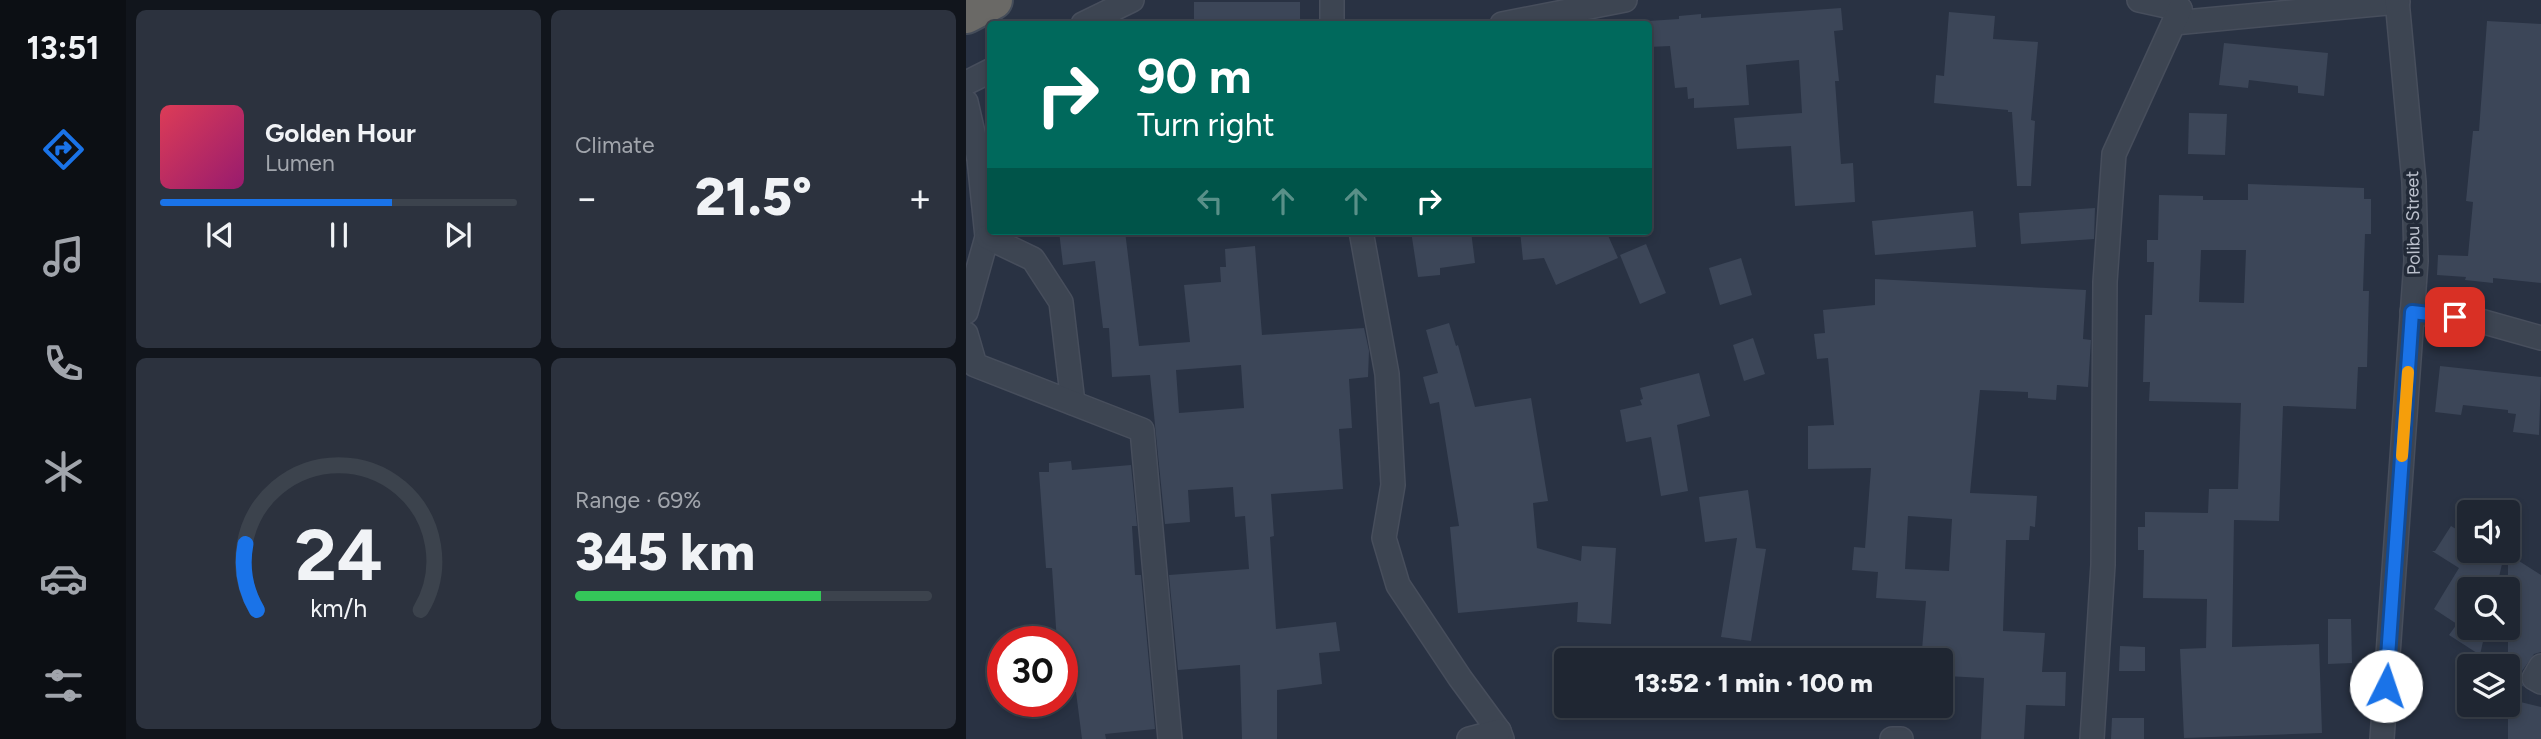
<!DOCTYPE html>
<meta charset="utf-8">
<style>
body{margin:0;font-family:Figtree,sans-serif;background:#2c323e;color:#f1f3f6;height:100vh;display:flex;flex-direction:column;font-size:26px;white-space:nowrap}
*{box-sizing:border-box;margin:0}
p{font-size:23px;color:#a1a5ac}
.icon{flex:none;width:38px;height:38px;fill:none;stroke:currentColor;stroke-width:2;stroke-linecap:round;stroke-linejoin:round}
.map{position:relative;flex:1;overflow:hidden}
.details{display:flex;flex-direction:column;gap:10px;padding:10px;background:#11151c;width:840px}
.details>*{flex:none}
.banner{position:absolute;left:21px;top:21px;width:665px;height:214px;border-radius:7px;box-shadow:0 4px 10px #0003,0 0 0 2px #3c434d;background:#00695c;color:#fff;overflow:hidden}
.tools{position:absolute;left:1491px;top:500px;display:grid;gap:14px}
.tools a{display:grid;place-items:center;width:63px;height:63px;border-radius:7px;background:#1f2632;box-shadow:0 4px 10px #0003,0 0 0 2px #3c434d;font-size:35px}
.speed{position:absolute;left:21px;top:626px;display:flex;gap:14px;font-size:35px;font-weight:700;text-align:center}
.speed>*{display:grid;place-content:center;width:91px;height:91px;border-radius:50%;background:#1f2632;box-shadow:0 4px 10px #0003,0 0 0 2px #3c434d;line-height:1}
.speed .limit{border:10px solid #d22;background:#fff;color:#111}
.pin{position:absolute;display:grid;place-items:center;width:60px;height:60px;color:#fff;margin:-30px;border-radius:14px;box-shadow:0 4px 10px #0006}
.me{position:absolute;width:77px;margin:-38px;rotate:4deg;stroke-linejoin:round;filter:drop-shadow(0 0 5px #0008)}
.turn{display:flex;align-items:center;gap:24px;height:147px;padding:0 35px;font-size:32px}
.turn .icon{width:91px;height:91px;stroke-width:2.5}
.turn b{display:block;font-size:49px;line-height:60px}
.lanes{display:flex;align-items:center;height:66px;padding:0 35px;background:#0003;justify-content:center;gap:35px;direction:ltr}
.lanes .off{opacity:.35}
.big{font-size:52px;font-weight:800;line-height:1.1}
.details .tile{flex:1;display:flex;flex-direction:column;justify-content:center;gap:10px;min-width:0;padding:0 24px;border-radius:10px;background:#2c323e}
.details .dial{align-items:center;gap:0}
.dial svg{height:182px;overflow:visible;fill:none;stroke:#3c434d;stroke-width:7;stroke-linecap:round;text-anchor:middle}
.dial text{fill:#f1f3f6;stroke:none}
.song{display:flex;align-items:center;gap:21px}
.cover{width:84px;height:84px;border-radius:10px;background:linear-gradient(135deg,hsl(350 70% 55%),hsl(320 70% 35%))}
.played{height:7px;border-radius:4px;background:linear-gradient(90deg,#1a73e8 65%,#3c434d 65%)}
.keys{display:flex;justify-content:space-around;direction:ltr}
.heat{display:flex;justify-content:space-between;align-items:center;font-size:38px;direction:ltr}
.charge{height:10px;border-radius:5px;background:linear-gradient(90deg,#34c759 69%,#3c434d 0)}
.details .tiles{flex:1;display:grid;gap:10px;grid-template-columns:repeat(2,1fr)}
.trip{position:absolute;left:588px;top:648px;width:399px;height:70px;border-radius:7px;background:#1f2632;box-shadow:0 4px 10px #0003,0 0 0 2px #3c434d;font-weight:800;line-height:70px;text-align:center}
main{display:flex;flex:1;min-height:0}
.menu{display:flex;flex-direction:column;width:126px;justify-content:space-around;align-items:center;background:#0c0f14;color:#a1a5ac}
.menu .icon{width:49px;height:49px}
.menu .selected{color:#1a73e8}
.menu b{font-size:32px;color:#f1f3f6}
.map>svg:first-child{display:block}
.building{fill:#3c4658;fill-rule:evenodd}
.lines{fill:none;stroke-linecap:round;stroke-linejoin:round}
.minor-casing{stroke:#474e5c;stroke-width:26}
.trunk-casing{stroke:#454d5a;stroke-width:42}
.minor{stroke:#3d4552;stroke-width:23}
.trunk{stroke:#6a6966;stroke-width:38}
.route-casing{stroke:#114b97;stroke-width:18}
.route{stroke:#1a73e8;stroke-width:12}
.slow{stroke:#f59e0b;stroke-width:12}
.labels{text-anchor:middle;stroke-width:7;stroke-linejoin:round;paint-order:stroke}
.street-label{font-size:18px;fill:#bbc0cc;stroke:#222a38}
</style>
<main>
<nav class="menu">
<b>13:51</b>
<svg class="icon selected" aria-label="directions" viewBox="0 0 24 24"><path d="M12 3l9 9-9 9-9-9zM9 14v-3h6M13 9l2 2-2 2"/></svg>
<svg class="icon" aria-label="music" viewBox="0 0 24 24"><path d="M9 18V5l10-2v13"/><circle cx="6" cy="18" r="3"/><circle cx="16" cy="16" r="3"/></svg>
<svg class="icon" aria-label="phone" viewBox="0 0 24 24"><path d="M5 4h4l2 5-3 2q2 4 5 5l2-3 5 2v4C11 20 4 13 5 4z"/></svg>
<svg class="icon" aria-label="climate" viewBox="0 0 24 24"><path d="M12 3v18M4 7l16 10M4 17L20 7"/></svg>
<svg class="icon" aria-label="car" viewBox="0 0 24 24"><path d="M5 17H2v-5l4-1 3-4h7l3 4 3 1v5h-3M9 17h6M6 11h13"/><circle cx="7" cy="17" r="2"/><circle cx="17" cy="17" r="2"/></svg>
<svg class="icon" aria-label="filters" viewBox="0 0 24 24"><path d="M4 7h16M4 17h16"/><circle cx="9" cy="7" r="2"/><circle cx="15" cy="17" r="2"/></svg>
</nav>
<section class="details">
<div class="tiles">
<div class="tile">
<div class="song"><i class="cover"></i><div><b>Golden Hour</b><p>Lumen</p></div></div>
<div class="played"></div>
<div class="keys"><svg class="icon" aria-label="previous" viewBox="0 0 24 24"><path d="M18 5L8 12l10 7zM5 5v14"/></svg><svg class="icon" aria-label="pause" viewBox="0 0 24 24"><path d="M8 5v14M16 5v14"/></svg><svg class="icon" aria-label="next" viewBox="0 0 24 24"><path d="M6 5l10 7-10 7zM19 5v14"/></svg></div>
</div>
<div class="tile"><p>Climate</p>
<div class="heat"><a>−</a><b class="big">21.5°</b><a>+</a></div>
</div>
<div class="tile dial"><svg viewBox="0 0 100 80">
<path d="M14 69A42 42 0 1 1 86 69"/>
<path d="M14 69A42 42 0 0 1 9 40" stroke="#1a73e8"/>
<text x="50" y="56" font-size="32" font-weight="700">24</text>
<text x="50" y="72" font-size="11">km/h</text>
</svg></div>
<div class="tile"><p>Range · 69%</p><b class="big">345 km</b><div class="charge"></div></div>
</div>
</section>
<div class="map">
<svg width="1575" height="739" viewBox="0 0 1575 739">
<rect width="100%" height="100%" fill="#293243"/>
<g class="building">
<rect x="228" y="2" width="106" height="22"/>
<polygon points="875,8 877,30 868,31 873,81 869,81 875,164 887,163 889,202 829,206 825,146 771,149 768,118 836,113 833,60 780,65 783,105 728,108 728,98 722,99 721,87 709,88 704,46 682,47 682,21 713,19 713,16 735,14 735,18"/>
<polygon points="983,12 1029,16 1027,39 1072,42 1065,120 1069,121 1065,186 1051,186 1046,112 1042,112 1042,110 968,103 970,75 978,76"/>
<polygon points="1521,21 1575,24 1575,283 1527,278 1527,283 1499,280 1500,277 1471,275 1472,255 1502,256 1507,202 1500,201 1507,131 1513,131"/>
<polygon points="1258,43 1362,53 1358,96 1332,93 1332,86 1283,80 1282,88 1253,85"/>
<polygon points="1223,113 1261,114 1259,155 1222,154"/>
<path d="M1282,184L1398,188V199H1405V234H1399L1397,291H1403L1401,367H1392L1390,409L1317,406L1313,521L1268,520L1266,647L1353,644L1356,733L1218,738L1214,649L1240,648L1241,599L1177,598L1178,550H1172V527H1179V512L1242,513L1243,489H1272L1275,403L1183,401L1184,382H1177L1179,315H1186L1188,262H1181V240H1192L1193,195L1237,196V200H1282ZM1235,250H1280L1278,303L1233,302Z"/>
<polygon points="1129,208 1128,239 1055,244 1053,213"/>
<polygon points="1007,211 1010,247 909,255 906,221"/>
<path d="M93,231H159L173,346L224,342L218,285L255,282L254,267H260L259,249L289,246L296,335L398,328L403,351L402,377L383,379L386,428L373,429L377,489L305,494L308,536L304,537L310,629L370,622L374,651L353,653L356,684L311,690V739H276L274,665L212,670L203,575L283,569L279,516L269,517L267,487L222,490L224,522L199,524L184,375L146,377L143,328H137L129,261L97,265ZM275,365L278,408L213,413L210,370Z"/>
<polygon points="445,231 505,231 509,263 474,268 474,275 452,277"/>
<polygon points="554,231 640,231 652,258 590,285 578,258 557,260"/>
<polygon points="680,244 700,293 674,304 654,255"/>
<polygon points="775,258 786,295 754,305 743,268"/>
<path d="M909,279L1120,290L1117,339L1125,340L1122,387L1091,385L1090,400L1062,398V392L1014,390L1004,493L1071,496L1069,527L1064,526L1063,540H1040L1037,631L1079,633L1076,672H1100L1099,706L1060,705L1058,739H1015L1018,678L980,676L981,657L965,656V650H956L960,601L910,598L912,572L886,570L888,547L899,548L905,468L842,469V426L868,425L862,358L851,359L848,334L859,333L857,310L909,305ZM942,516L986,519L983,571L939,569Z"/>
<polygon points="483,323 490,346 492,345 509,407 565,398 582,501 567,503 571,548 615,561 616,546 650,548 645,624 611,622 612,602 492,613 484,527 493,526 473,402 464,404 457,377 472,373 460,330"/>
<polygon points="787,338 799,374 778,381 767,345"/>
<polygon points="1474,366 1575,377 1573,435 1547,432 1550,414 1542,413 1542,410 1497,405 1495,415 1469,412"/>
<polygon points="733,373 744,416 711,425 722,491 695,496 685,437 660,442 654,410 676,405 674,400 677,399 674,388"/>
<polygon points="105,461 106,470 165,465 171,526 166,526 169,575 175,575 189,729 139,734 140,739 116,739 110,692 96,692 96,642 91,642 86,568 80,568 73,472 83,472 83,463"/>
<polygon points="782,490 790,548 800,549 785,641 755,637 771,538 739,542 733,497"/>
<polygon points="1485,526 1503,537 1503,551 1539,551 1530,590 1503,590 1503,628 1520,628 1514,655 1483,635 1491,624 1468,609 1493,568 1466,551 1469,551"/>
<polygon points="1542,554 1575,575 1575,652 1568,654 1556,671 1554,679 1558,687 1542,677"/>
<polygon points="1362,619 1385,619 1386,663 1362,664"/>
<polygon points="1154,646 1179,647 1179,671 1153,671"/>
<polygon points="1542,699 1575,707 1575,739 1542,739"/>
<polygon points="1146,718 1178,718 1178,739 1145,739"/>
</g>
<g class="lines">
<g class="minor-casing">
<g id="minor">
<polyline points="366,0 366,24"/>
<polyline points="1173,0 1214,9 1208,23 1432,2"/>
<polyline points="117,24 166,0"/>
<polyline points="536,24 659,0"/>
<polyline points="0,83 24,71"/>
<polyline points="0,102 13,159 21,237 0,312"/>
<polyline points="395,231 421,374 427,485 418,538 432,585 494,678 533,731 536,739"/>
<polyline points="21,237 67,259 95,302 107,403"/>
<polyline points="1446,312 1511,320 1575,338"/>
<polyline points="0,334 9,365 176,430 204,739"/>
<polyline points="1575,666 1568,678 1575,682"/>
<polyline points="503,739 533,731"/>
<polyline points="926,739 935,739"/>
<polyline points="1126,739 1137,565 1139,282 1148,154 1214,9"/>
<polyline points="1416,739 1450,261 1448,182 1431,0"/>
</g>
</g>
<g class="trunk-casing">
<polyline id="trunk" points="0,14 27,0"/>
</g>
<use href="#minor" class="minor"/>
<use href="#trunk" class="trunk"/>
</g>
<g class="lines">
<g class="route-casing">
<polyline id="route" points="1420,686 1446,312 1489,317"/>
</g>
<use href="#route" class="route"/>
<polyline class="slow" points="1436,456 1442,372"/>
</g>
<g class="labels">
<g class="street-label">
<text transform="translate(1447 223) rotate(-91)" y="6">Polibu Street</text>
</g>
</g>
</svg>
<div class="tools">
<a><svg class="icon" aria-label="sound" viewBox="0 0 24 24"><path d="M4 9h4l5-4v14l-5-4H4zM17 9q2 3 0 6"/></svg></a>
<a><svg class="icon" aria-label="search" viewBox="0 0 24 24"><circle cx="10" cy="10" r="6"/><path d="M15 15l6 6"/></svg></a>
<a><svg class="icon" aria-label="layers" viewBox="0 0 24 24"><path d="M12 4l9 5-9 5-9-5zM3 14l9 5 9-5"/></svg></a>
</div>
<div class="speed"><div class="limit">30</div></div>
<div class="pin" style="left:1489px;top:317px;background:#d93025"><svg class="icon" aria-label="arrive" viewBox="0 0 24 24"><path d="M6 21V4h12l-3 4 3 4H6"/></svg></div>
<svg class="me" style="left:1420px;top:686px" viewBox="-20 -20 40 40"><circle r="19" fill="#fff"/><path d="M0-13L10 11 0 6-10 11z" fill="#1a73e8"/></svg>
<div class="trip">13:52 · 1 min · 100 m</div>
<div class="banner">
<div class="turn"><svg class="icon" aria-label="right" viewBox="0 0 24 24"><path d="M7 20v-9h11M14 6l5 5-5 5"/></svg><div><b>90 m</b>Turn right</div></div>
<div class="lanes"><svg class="icon off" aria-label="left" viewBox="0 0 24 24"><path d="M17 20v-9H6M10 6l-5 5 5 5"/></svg><svg class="icon off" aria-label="ahead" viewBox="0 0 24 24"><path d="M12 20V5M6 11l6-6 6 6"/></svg><svg class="icon off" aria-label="ahead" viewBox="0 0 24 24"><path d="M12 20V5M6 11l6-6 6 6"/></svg><svg class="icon" aria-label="right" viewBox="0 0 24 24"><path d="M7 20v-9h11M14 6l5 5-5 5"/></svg></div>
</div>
</div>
</main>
